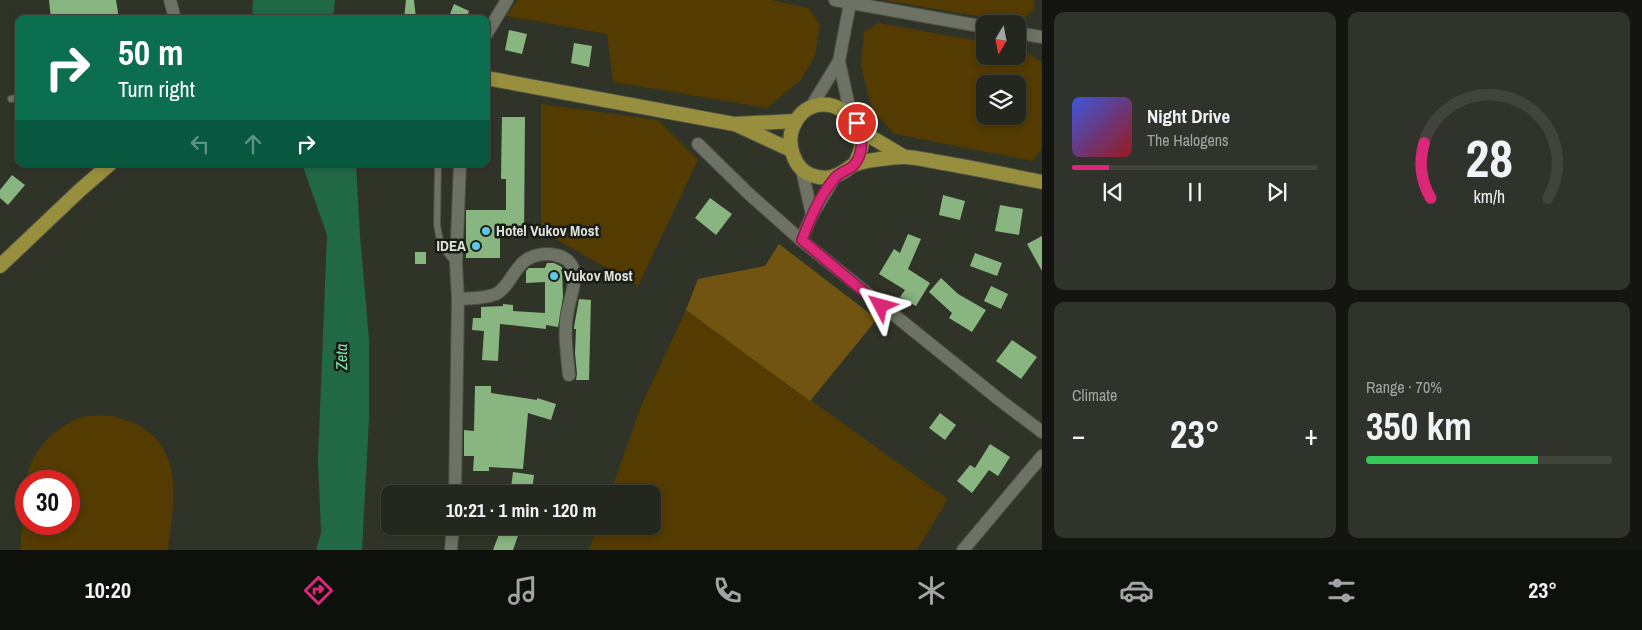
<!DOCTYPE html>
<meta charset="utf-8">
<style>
body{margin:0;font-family:"Archivo Narrow",sans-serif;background:#30332b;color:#f1f3f6;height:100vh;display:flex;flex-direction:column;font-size:19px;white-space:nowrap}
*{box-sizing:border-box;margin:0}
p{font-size:16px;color:#a3a5a4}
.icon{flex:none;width:28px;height:28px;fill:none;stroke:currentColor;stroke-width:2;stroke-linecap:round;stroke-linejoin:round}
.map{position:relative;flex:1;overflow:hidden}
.side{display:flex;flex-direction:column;gap:12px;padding:12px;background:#141510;width:600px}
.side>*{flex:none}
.banner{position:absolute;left:15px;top:15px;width:475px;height:152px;border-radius:10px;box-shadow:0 2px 8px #0003,0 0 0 1px #41443c;background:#0b6e4f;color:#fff;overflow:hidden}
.needle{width:32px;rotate:190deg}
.tools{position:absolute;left:976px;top:15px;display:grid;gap:10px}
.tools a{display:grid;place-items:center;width:50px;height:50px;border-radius:10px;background:#24271e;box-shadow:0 2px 8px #0003,0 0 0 1px #41443c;font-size:25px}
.speed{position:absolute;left:15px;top:470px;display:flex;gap:10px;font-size:25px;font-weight:700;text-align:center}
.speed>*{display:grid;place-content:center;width:65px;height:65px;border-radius:50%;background:#24271e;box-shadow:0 2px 8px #0003,0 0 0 1px #41443c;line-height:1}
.speed .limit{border:8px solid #d22;background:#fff;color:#111}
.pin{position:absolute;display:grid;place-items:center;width:42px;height:42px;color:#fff;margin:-21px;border:2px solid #fff;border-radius:50%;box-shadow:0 1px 5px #0007}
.me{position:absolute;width:55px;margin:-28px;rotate:309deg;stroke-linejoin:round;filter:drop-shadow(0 0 4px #0008)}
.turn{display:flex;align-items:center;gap:18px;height:105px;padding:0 20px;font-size:22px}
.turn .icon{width:65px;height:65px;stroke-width:2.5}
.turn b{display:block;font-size:35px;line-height:42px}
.lanes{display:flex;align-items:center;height:48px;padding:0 20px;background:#0003;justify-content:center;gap:25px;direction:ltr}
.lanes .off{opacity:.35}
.big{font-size:38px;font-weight:700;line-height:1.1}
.side .card{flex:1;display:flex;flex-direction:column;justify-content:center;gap:8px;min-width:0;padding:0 18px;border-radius:10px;background:#30332b}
.side .dial{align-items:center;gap:0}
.dial svg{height:130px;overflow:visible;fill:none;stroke:#41443c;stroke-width:7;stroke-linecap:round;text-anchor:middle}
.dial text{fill:#f1f3f6;stroke:none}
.song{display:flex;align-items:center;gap:15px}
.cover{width:60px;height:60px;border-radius:8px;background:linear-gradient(135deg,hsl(230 70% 55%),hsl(0 70% 35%))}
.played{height:5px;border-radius:2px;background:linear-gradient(90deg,#db2777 15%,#41443c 15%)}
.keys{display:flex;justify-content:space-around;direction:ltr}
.heat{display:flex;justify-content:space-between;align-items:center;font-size:28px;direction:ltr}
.charge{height:8px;border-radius:4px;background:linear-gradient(90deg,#34c759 70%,#41443c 0)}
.side .tiles{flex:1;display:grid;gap:12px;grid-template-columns:repeat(2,1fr)}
.trip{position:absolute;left:381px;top:485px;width:280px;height:50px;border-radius:10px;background:#24271e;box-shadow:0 2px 8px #0003,0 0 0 1px #41443c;font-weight:700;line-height:50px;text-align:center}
.tabs{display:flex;height:80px;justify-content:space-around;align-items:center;background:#0e100c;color:#a3a5a4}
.tabs .icon{width:35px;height:35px}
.tabs .active{color:#db2777}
.tabs b{font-size:22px;color:#f1f3f6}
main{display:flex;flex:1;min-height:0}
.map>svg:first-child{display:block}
.green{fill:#533b02;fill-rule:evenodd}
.forest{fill:#715411}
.water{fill:#216847}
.building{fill:#89b581}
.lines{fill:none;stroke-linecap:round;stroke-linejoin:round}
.service-casing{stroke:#4d5045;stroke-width:8}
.minor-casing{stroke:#4d5045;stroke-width:14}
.primary-casing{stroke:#4d5045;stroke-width:16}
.service{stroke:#6e7264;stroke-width:6}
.minor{stroke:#6e7264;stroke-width:12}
.primary{stroke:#978f3e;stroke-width:14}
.route-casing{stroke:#8e194d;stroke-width:12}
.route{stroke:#db2777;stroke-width:9}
.poi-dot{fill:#5ac8e6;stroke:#191b15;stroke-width:2}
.labels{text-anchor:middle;stroke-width:5;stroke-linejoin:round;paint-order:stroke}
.poi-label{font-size:15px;font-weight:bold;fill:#e2e4dc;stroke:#191b15;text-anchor:start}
.water-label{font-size:16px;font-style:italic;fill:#80e2af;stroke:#191b15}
</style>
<main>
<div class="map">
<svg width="1042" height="550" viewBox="0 0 1042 550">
<rect width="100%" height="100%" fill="#303428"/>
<g class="green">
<polygon points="518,0 771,0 809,8 820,25 815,56 801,80 767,108 613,82 607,34 506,16"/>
<polygon points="884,0 1034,0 1035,9 1018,23"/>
<path d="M878,23L985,42V56H1018V48L1023,49L1042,63V148L1033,161L895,134L872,110L861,65L864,32ZM985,84H1018V116H985Z"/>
<polygon points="541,104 658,120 698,160 638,286 554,238 541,229"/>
<polygon points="686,310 948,499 917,550 589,550 598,526 652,526 652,494 610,494 641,406"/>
<path d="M112,416C121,419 130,421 138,425C186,451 173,506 168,550H20L26,481V524H69V481H26C30,452 54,427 82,417C90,415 103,416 112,416Z"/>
</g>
<polygon class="forest" points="779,244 877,319 810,401 686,310 698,279 765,266"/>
<g class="water">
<polygon points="253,0 335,0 333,19 252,19"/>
<polygon points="302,164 356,164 360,236 369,339 369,419 362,550 316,550 321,533 318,460 327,235"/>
</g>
<g class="building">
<polygon points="49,0 116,0 119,19 51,19"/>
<polygon points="406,0 414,0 416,19 404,19"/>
<polygon points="454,4 469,11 466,19 448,19"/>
<polygon points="509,30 527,34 522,54 505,50"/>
<polygon points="574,43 592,46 589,67 571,63"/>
<polygon points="502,117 525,117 524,238 500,238 500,258 466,258 466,210 506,210 506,179 501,179"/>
<polygon points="12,175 25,185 8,205 0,198 0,190"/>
<polygon points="943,195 965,201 960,220 939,215"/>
<polygon points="710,198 732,214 716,235 695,218"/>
<polygon points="1000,205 1023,209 1019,235 995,231"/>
<polygon points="908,234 921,239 908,269 930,283 916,306 900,297 905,290 879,274 894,249 900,253"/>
<polygon points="1042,236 1042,271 1027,244"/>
<rect x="415" y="252" width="11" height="12"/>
<polygon points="975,253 1002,263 997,276 970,266"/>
<polygon points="547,263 554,263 562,267 563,297 558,327 546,325 546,329 500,324 498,361 482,360 484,331 472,330 473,318 481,318 481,307 503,306 503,304 513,305 513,311 545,313 545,282 526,283 526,271 529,268 545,268"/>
<polygon points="941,278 958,294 986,310 972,332 949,318 952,313 929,292"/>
<polygon points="991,286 1008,294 1001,309 984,301"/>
<polygon points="579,299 591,300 589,380 576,380 577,374 575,353 576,329 574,329 574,327"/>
<polygon points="1012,340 1037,357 1021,379 996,361"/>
<polygon points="475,386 491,386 491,393 537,400 537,398 556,404 551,420 528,413 523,469 489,467 489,471 473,471 474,456 464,456 464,430 474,431"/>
<polygon points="940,413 956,425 945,440 929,428"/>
<polygon points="990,444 1010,457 998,476 989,470 972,493 957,481 970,465 975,468"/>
<polygon points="513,472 534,475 532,491 511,488"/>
<polygon points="502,526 510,526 520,530 513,550 493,550"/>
</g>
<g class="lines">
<g class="service-casing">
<g id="service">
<polyline points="11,99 19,97"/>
<polyline points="438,164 437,225 441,246 455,263"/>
</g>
</g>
<g class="minor-casing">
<g id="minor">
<polyline points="170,0 175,19"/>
<polyline points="835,0 985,27"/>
<polyline points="1018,33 1042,37"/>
<polyline points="486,35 507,0"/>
<polyline points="839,61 851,116"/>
<polyline points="811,107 839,61 850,3"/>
<polyline points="698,144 749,194 801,240"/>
<polyline points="802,170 812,215"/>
<polyline points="835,177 812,215 801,240 1001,401 1042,432"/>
<path d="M458,299C470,298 484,299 496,294C509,287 514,268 526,260C540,250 571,252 574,272C576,286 570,297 568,310C563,331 567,354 569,375"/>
<polyline points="455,494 458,299 456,264 460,164"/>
<polyline points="451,550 453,526"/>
<polyline points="963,550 1042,456"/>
</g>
</g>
<g class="primary-casing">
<g id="primary">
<polyline points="486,78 734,124 796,121"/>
<polyline points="737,125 791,150"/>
<polyline points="861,131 903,156"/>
<path d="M854,165C860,154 864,144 861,132C859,123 852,117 845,112C826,98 802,104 793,127C786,143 794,169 811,175C825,180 834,178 846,170C849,168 852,165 856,164C868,160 887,158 901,157C912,156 926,160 938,162C973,168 1007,175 1042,182"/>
<polyline points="0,266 79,191 110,164"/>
</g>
</g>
<use href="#service" class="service"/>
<use href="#minor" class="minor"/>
<use href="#primary" class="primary"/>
</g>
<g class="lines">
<g class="route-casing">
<path id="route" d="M857,123C863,136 864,155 853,166C847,171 838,173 834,179C819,197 810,219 802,240L881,306"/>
</g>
<use href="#route" class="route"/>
</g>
<g class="poi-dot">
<circle cx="486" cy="231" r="5"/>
<circle cx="476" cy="246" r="5"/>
<circle cx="554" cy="276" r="5"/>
</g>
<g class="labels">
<g class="poi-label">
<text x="496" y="236">Hotel Vukov Most</text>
<text x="466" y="251" text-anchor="end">IDEA</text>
<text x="564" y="281">Vukov Most</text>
</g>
<g class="water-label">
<text transform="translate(341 357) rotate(-91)" y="6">Zeta</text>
</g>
</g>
</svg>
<div class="tools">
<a><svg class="needle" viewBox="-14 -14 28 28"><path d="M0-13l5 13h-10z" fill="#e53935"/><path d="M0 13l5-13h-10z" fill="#a3a5a4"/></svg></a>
<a><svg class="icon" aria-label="layers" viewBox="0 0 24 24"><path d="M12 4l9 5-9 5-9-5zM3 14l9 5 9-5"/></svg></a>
</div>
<div class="speed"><div class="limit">30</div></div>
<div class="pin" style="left:857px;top:123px;background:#d93025"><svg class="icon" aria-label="arrive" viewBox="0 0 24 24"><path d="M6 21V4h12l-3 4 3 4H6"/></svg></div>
<svg class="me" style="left:881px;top:306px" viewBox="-20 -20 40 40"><path d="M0-17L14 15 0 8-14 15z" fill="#db2777" stroke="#fff" stroke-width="4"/></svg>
<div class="trip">10:21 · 1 min · 120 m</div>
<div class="banner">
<div class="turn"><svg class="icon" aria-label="right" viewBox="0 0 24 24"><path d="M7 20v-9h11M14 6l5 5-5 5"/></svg><div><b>50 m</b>Turn right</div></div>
<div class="lanes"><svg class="icon off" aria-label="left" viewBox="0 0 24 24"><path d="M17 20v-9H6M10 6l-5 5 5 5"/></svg><svg class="icon off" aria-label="ahead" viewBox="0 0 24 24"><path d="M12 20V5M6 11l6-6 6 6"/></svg><svg class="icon" aria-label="right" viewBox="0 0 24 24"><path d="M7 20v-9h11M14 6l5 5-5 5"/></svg></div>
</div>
</div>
<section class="side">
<div class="tiles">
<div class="card">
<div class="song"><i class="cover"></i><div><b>Night Drive</b><p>The Halogens</p></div></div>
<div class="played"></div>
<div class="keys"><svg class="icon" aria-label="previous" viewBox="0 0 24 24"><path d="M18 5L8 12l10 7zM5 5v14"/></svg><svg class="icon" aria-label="pause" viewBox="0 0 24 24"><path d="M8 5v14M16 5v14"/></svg><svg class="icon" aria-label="next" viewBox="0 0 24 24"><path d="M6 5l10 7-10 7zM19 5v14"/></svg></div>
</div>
<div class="card dial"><svg viewBox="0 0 100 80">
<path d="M14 69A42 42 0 1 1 86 69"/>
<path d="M14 69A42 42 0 0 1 10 35" stroke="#db2777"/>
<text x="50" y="56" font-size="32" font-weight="700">28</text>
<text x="50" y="72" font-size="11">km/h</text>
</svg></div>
<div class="card"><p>Climate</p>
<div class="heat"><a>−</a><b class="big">23°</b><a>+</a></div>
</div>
<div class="card"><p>Range · 70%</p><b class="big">350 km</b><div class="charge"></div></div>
</div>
</section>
</main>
<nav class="tabs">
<b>10:20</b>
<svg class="icon active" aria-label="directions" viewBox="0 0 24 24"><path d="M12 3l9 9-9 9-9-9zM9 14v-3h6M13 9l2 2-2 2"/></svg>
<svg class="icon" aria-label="music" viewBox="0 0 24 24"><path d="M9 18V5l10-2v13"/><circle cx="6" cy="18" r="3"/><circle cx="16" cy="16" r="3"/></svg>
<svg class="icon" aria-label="phone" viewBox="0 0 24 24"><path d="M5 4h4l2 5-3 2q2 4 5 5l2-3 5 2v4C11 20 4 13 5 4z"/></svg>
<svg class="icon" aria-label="climate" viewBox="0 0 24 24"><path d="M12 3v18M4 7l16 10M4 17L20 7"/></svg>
<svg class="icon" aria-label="car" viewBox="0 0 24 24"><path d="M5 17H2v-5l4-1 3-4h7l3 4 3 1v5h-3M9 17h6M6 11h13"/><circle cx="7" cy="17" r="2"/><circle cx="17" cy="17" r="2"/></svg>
<svg class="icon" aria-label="filters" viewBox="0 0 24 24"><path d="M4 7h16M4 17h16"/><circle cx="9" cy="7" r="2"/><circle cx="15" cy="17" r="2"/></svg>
<b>23°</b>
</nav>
